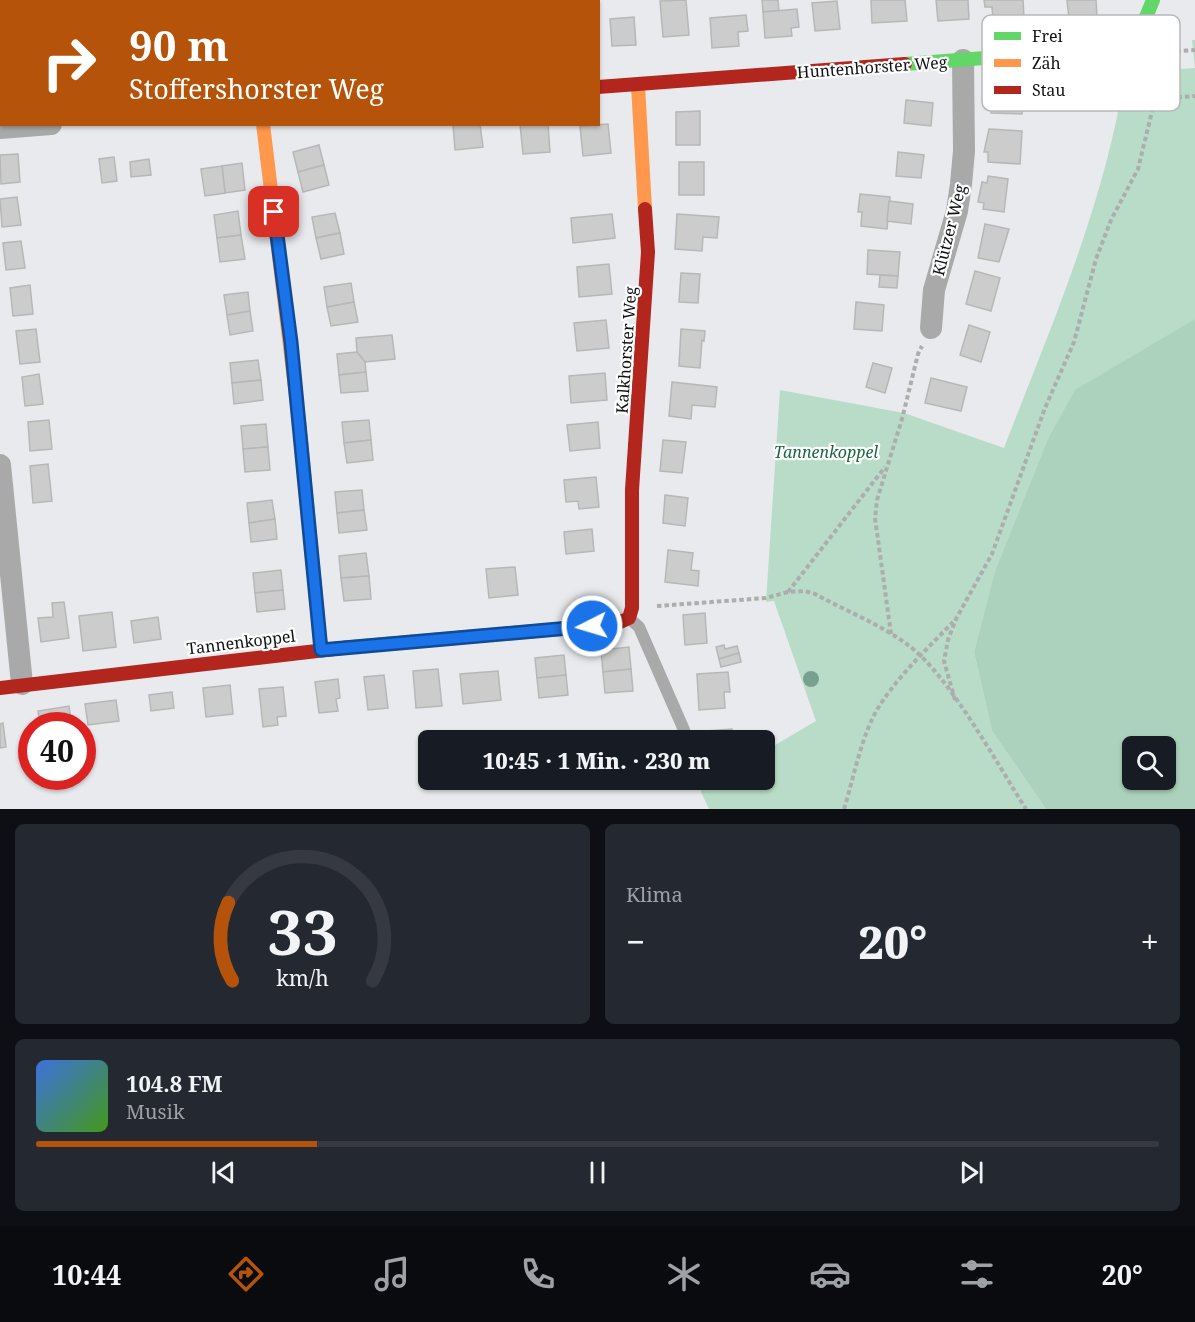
<!DOCTYPE html>
<html lang="de">
<meta charset="utf-8">
<style>
body{margin:0;font-family:"Noto Serif",serif;background:#242831;color:#f1f3f6;height:100vh;display:flex;flex-direction:column;font-size:22px;white-space:nowrap}
*{box-sizing:border-box;margin:0}
p{font-size:20px;color:#9ea1a6}
.icon{flex:none;width:33px;height:33px;fill:none;stroke:currentColor;stroke-width:2;stroke-linecap:round;stroke-linejoin:round}
.map{position:relative;height:809px;overflow:hidden}
.details{display:flex;flex-direction:column;gap:15px;padding:15px;background:#0d0f14;flex:1}
.details>*{flex:none}
.hud{position:absolute;left:0px;top:0px;width:600px;height:126px;box-shadow:0 2px 4px #0004;background:#b45309;color:#fff;overflow:hidden}
.buttons{position:absolute;left:1122px;top:736px;display:grid;gap:12px}
.buttons a{display:grid;place-items:center;width:54px;height:54px;border-radius:9px;background:#171b24;box-shadow:0 2px 4px #0004;font-size:30px}
.speed{position:absolute;left:18px;top:712px;display:flex;gap:12px;font-size:30px;font-weight:700;text-align:center}
.speed>*{display:grid;place-content:center;width:78px;height:78px;border-radius:50%;background:#171b24;box-shadow:0 2px 4px #0004;line-height:1}
.speed .limit{border:9px solid #d22;background:#fff;color:#111}
.pin{position:absolute;display:grid;place-items:center;width:51px;height:51px;color:#fff;margin:-26px;border-radius:12px;box-shadow:0 3px 9px #0006}
.me{position:absolute;width:66px;margin:-33px;rotate:265deg;stroke-linejoin:round;filter:drop-shadow(0 0 4px #0008)}
.turn{display:flex;align-items:center;gap:21px;height:126px;padding:0 30px;font-size:27px}
.turn .icon{width:78px;height:78px;stroke-width:2.5}
.turn b{display:block;font-size:42px;line-height:51px}
.big{font-size:45px;font-weight:800;line-height:1.1}
.details .tile{flex:1;display:flex;flex-direction:column;justify-content:center;gap:9px;min-width:0;padding:0 21px;border-radius:9px;background:#242831}
.details .dial{align-items:center;gap:0}
.dial svg{height:156px;overflow:visible;fill:none;stroke:#363941;stroke-width:7;stroke-linecap:round;text-anchor:middle}
.dial text{fill:#f1f3f6;stroke:none}
.song{display:flex;align-items:center;gap:18px}
.cover{width:72px;height:72px;border-radius:9px;background:linear-gradient(135deg,hsl(220 70% 55%),hsl(100 70% 35%))}
.played{height:6px;border-radius:3px;background:linear-gradient(90deg,#b45309 25%,#363941 25%)}
.keys{display:flex;justify-content:space-around;direction:ltr}
.heat{display:flex;justify-content:space-between;align-items:center;font-size:33px;direction:ltr}
.details .tiles{flex:1;display:grid;gap:15px;grid-template-columns:1fr 1fr}
.tile:last-child{grid-column:span 2}
.trip{position:absolute;left:418px;top:730px;width:357px;height:60px;border-radius:9px;background:#171b24;box-shadow:0 2px 4px #0004;font-weight:800;line-height:60px;text-align:center}
.tab-bar{display:flex;height:96px;justify-content:space-around;align-items:center;background:#090b0e;color:#9ea1a6}
.tab-bar .icon{width:42px;height:42px}
.tab-bar .on{color:#b45309}
.tab-bar b{font-size:27px;color:#f1f3f6}
.map>svg:first-child{display:block}
.green{fill:#b9dcc8}
.forest{fill:#acd2bd;fill-rule:evenodd}
.building{fill:#cccccd;stroke:#b6b7b7;stroke-width:1.5}
.lines{fill:none;stroke-linecap:round;stroke-linejoin:round}
.path{stroke:#acadad;stroke-width:4;stroke-dasharray:4.5 3;stroke-linecap:butt}
.lane{stroke:#a9a9aa;stroke-width:12}
.street{stroke:#a9a9aa;stroke-width:22}
.fast{stroke:#63d668;stroke-width:14}
.slow{stroke:#ff974d;stroke-width:14}
.jam{stroke:#b3261e;stroke-width:14}
.tree{fill:#77a18e}
.route-casing{stroke:#114b97;stroke-width:15}
.route{stroke:#1a73e8;stroke-width:10}
.labels{text-anchor:middle;stroke-width:4.5;stroke-linejoin:round;paint-order:stroke}
.street-label{font-size:16px;fill:#101113;stroke:#fff}
.park-label{font-size:16px;font-style:italic;fill:#1a6640;stroke:#fff}
.key{fill:#fff;stroke:#b7b8b8;stroke-width:1.5}
.key-label{font-size:16px;fill:#101113}
</style>
<div class="map">
<svg width="1195" height="809" viewBox="0 0 1195 809">
<rect width="100%" height="100%" fill="#e8eaed"/>
<path class="green" d="M1192,40H1195V319L1146,350L1047,441L996,572L974,652L992,731L1046,809H709L701,792L703,785L714,780H765V751L816,721L774,601L766,602L780,390L904,413L1004,448C1051,326 1105,204 1125,73L1195,68Z"/>
<path class="forest" d="M1195,319V809H1046L992,731L974,652L995,572L1047,441L1075,390ZM1132,747H1166V780H1132Z"/>
<g class="building">
<polygon points="0,0 13,2 2,2 0,32"/>
<polygon points="686,0 689,35 663,37 660,1"/>
<polygon points="762,0 778,0 779,11 763,12"/>
<polygon points="871,0 905,0 907,21 872,23"/>
<polygon points="936,0 968,0 969,19 938,21"/>
<polygon points="984,0 1023,0 1024,17 993,19 992,7 985,7"/>
<polygon points="1067,0 1096,0 1097,17 1069,19"/>
<polygon points="837,1 840,29 815,31 812,3"/>
<polygon points="797,9 799,27 791,28 792,36 765,38 763,12"/>
<polygon points="746,15 748,31 738,32 739,46 712,48 710,18"/>
<polygon points="634,17 636,45 612,46 610,19"/>
<polygon points="993,80 1023,81 1022,114 991,113"/>
<polygon points="906,100 933,103 931,126 904,123"/>
<polygon points="700,111 700,145 676,145 676,112"/>
<polygon points="480,124 483,147 455,150 453,125"/>
<polygon points="548,124 550,152 523,154 520,124"/>
<polygon points="608,124 611,153 583,156 580,126"/>
<polygon points="989,129 1022,131 1020,164 988,162 988,152 984,152"/>
<polygon points="319,145 324,165 298,172 293,152"/>
<polygon points="898,152 924,155 921,178 896,176"/>
<polygon points="18,154 20,182 1,184 0,155"/>
<polygon points="114,157 117,181 102,183 99,159"/>
<polygon points="149,159 151,175 131,177 130,162"/>
<rect x="679" y="162" width="25" height="33"/>
<polygon points="242,163 245,190 225,193 222,166"/>
<polygon points="324,165 329,185 303,192 298,172"/>
<polygon points="222,166 225,193 205,196 201,169"/>
<polygon points="988,176 1008,179 1004,212 983,209 984,203 978,202 982,182 987,183"/>
<polygon points="860,194 890,197 887,229 861,226 862,212 858,212"/>
<polygon points="17,197 21,225 2,227 0,199"/>
<polygon points="889,201 913,204 911,224 887,221"/>
<polygon points="238,211 241,235 217,238 214,215"/>
<polygon points="335,213 340,233 316,238 312,217"/>
<polygon points="612,214 615,238 573,243 571,218"/>
<polygon points="677,214 719,217 717,238 703,237 702,251 675,249"/>
<polygon points="985,224 1009,229 999,262 978,258"/>
<polygon points="340,233 344,254 321,259 316,238"/>
<polygon points="241,235 245,259 220,262 217,238"/>
<polygon points="21,241 25,268 6,270 3,243"/>
<polygon points="868,250 900,252 898,276 867,274"/>
<polygon points="609,264 612,294 579,297 577,267"/>
<polygon points="975,271 1000,278 991,311 966,304"/>
<polygon points="681,273 700,274 698,303 679,302"/>
<polygon points="880,275 898,276 897,288 879,287"/>
<polygon points="351,283 354,302 327,307 324,287"/>
<polygon points="30,285 33,314 13,316 10,288"/>
<polygon points="248,292 250,311 227,315 224,295"/>
<polygon points="354,302 358,322 331,326 327,307"/>
<polygon points="856,302 884,305 882,331 854,329"/>
<polygon points="250,311 253,331 230,335 227,315"/>
<polygon points="606,320 609,348 577,351 574,323"/>
<polygon points="969,325 990,332 981,362 960,355"/>
<polygon points="36,329 40,362 20,364 16,331"/>
<polygon points="681,329 705,331 704,341 702,340 700,368 679,366"/>
<polygon points="392,335 395,359 365,362 357,352 356,338"/>
<polygon points="357,352 365,362 366,372 339,375 337,354"/>
<polygon points="258,360 261,380 232,383 230,363"/>
<polygon points="873,363 892,368 885,393 866,387"/>
<polygon points="366,372 368,391 341,393 339,375"/>
<polygon points="605,373 607,400 571,403 569,376"/>
<polygon points="39,374 43,404 25,406 22,377"/>
<polygon points="931,378 967,387 961,411 925,403"/>
<polygon points="261,380 263,400 234,404 232,383"/>
<polygon points="672,382 717,387 715,407 692,405 691,419 669,416"/>
<polygon points="49,420 52,449 30,451 28,422"/>
<polygon points="369,420 371,440 344,443 342,422"/>
<polygon points="598,422 600,448 570,451 567,425"/>
<polygon points="266,424 268,447 243,449 241,426"/>
<polygon points="371,440 373,460 347,463 344,443"/>
<polygon points="663,440 686,442 682,473 660,471"/>
<polygon points="268,447 270,470 245,472 243,449"/>
<polygon points="48,464 52,501 33,503 30,466"/>
<polygon points="596,477 599,507 579,509 578,501 566,502 564,480"/>
<polygon points="362,490 364,510 337,513 335,492"/>
<polygon points="665,495 688,498 685,526 663,523"/>
<polygon points="272,500 275,519 249,523 247,503"/>
<polygon points="364,510 367,530 339,533 337,513"/>
<polygon points="275,519 277,539 251,542 249,523"/>
<polygon points="592,529 594,551 566,554 564,532"/>
<polygon points="668,550 693,553 691,570 699,571 698,586 665,582"/>
<polygon points="366,553 369,576 341,578 339,556"/>
<polygon points="515,567 518,595 489,598 486,569"/>
<polygon points="281,570 283,590 255,593 253,573"/>
<polygon points="369,576 371,599 344,601 341,578"/>
<polygon points="283,590 285,609 257,612 255,593"/>
<polygon points="64,602 69,638 41,642 38,618 53,617 52,603"/>
<polygon points="112,612 116,647 83,651 79,616"/>
<polygon points="705,613 707,643 685,645 683,615"/>
<polygon points="158,617 161,639 134,643 131,621"/>
<polygon points="724,645 725,649 737,646 739,653 719,659 716,647"/>
<polygon points="629,647 631,669 603,672 601,650"/>
<polygon points="739,653 741,662 721,667 719,659"/>
<polygon points="564,655 566,675 537,678 535,658"/>
<polygon points="438,669 442,706 416,708 413,671"/>
<polygon points="631,669 633,691 605,693 603,672"/>
<polygon points="498,671 501,700 463,704 460,674"/>
<polygon points="728,672 730,692 724,692 725,708 699,710 697,674"/>
<polygon points="384,675 388,708 368,710 364,677"/>
<polygon points="566,675 568,695 539,698 537,678"/>
<polygon points="338,679 340,698 336,699 338,711 319,713 315,682"/>
<polygon points="230,685 233,714 206,717 203,688"/>
<polygon points="283,687 286,716 277,717 278,725 263,727 259,689"/>
<polygon points="172,692 174,708 151,711 149,695"/>
<polygon points="116,700 119,721 88,725 85,704"/>
<polygon points="69,706 72,726 40,726 38,711"/>
<polygon points="3,723 6,747 0,748 0,724"/>
<polygon points="732,729 732,741 702,741 707,740 707,731"/>
<polygon points="638,735 638,741 622,741 621,737"/>
</g>
<g class="lines">
<g class="path">
<polyline points="231,0 232,2"/>
<polyline points="333,0 333,2"/>
<polyline points="1154,50 1167,52 1195,50"/>
<polyline points="1155,99 1195,96"/>
<polyline points="788,592 885,467"/>
<path d="M657,606L766,598L788,592L805,591L815,594C846,611 880,624 908,645C949,675 997,764 1026,809"/>
<polyline points="891,634 875,518 877,500 902,419 918,354 922,346"/>
<polyline points="955,700 944,661 948,640 956,619 992,554 1045,408 1074,342 1096,259 1111,220 1138,169 1155,99 1154,50"/>
<path d="M844,809C854,777 862,732 880,705C901,673 927,649 953,622"/>
</g>
<g class="lane">
<polyline points="474,0 474,2"/>
<polyline points="630,619 639,627 684,730"/>
</g>
<g class="street">
<polyline points="92,0 92,2"/>
<polyline points="0,128 51,124"/>
<polyline points="931,328 934,290 957,211 961,184 964,151 963,60"/>
<polyline points="0,465 22,684"/>
</g>
<g class="fast">
<polyline points="905,64 1105,49 1135,31 1146,17 1153,0"/>
<polyline points="299,421 321,650"/>
<polyline points="351,647 616,624"/>
</g>
<g class="slow">
<polyline points="638,85 645,209"/>
<polyline points="263,124 299,421"/>
</g>
<g class="jam">
<polyline points="598,87 905,64"/>
<polyline points="616,624 629,618 632,608 632,490 648,252 645,209"/>
<polyline points="0,688 351,647"/>
</g>
</g>
<circle class="tree" cx="811" cy="679" r="8"/>
<g class="lines">
<g class="route-casing">
<polyline id="route" points="274,212 291,342 321,650 592,626"/>
</g>
<use href="#route" class="route"/>
</g>
<g class="labels">
<g class="street-label">
<text transform="translate(872 67) rotate(-4)" y="6">Huntenhorster Weg</text>
<text transform="translate(949 230) rotate(-76)" y="6">Klützer Weg</text>
<text transform="translate(626 350) rotate(-86)" y="6">Kalkhorster Weg</text>
<text transform="translate(241 642) rotate(-7)" y="6">Tannenkoppel</text>
</g>
<g class="park-label">
<text x="826" y="458">Tannenkoppel</text>
</g>
</g>
<rect x="982" y="15" width="198" height="96" rx="9" class="key"/>
<rect x="994" y="32" width="27" height="8" fill="#63d668"/>
<rect x="994" y="59" width="27" height="8" fill="#ff974d"/>
<rect x="994" y="86" width="27" height="8" fill="#b3261e"/>
<g class="key-label">
<text x="1032" y="42">Frei</text>
<text x="1032" y="69">Zäh</text>
<text x="1032" y="96">Stau</text>
</g>
</svg>
<div class="buttons">
<a><svg class="icon" aria-label="search" viewBox="0 0 24 24"><circle cx="10" cy="10" r="6"/><path d="M15 15l6 6"/></svg></a>
</div>
<div class="speed"><div class="limit">40</div></div>
<div class="pin" style="left:274px;top:212px;background:#d93025"><svg class="icon" aria-label="arrive" viewBox="0 0 24 24"><path d="M6 21V4h12l-3 4 3 4H6"/></svg></div>
<svg class="me" style="left:592px;top:626px" viewBox="-20 -20 40 40"><circle r="17" fill="#1a73e8" stroke="#fff" stroke-width="3"/><path d="M0-11L8 9 0 5-8 9z" fill="#fff"/></svg>
<div class="trip">10:45 · 1 Min. · 230 m</div>
<div class="hud">
<div class="turn"><svg class="icon" aria-label="right" viewBox="0 0 24 24"><path d="M7 20v-9h11M14 6l5 5-5 5"/></svg><div><b>90 m</b>Stoffershorster Weg</div></div>
</div>
</div>
<section class="details">
<div class="tiles">
<div class="tile dial"><svg viewBox="0 0 100 80">
<path d="M14 69A42 42 0 1 1 86 69"/>
<path d="M14 69A42 42 0 0 1 12 29" stroke="#b45309"/>
<text x="50" y="56" font-size="32" font-weight="700">33</text>
<text x="50" y="72" font-size="11">km/h</text>
</svg></div>
<div class="tile"><p>Klima</p>
<div class="heat"><a>−</a><b class="big">20°</b><a>+</a></div>
</div>
<div class="tile">
<div class="song"><i class="cover"></i><div><b>104.8 FM</b><p>Musik</p></div></div>
<div class="played"></div>
<div class="keys"><svg class="icon" aria-label="previous" viewBox="0 0 24 24"><path d="M18 5L8 12l10 7zM5 5v14"/></svg><svg class="icon" aria-label="pause" viewBox="0 0 24 24"><path d="M8 5v14M16 5v14"/></svg><svg class="icon" aria-label="next" viewBox="0 0 24 24"><path d="M6 5l10 7-10 7zM19 5v14"/></svg></div>
</div>
</div>
</section>
<nav class="tab-bar">
<b>10:44</b>
<svg class="icon on" aria-label="directions" viewBox="0 0 24 24"><path d="M12 3l9 9-9 9-9-9zM9 14v-3h6M13 9l2 2-2 2"/></svg>
<svg class="icon" aria-label="music" viewBox="0 0 24 24"><path d="M9 18V5l10-2v13"/><circle cx="6" cy="18" r="3"/><circle cx="16" cy="16" r="3"/></svg>
<svg class="icon" aria-label="phone" viewBox="0 0 24 24"><path d="M5 4h4l2 5-3 2q2 4 5 5l2-3 5 2v4C11 20 4 13 5 4z"/></svg>
<svg class="icon" aria-label="climate" viewBox="0 0 24 24"><path d="M12 3v18M4 7l16 10M4 17L20 7"/></svg>
<svg class="icon" aria-label="car" viewBox="0 0 24 24"><path d="M5 17H2v-5l4-1 3-4h7l3 4 3 1v5h-3M9 17h6M6 11h13"/><circle cx="7" cy="17" r="2"/><circle cx="17" cy="17" r="2"/></svg>
<svg class="icon" aria-label="filters" viewBox="0 0 24 24"><path d="M4 7h16M4 17h16"/><circle cx="9" cy="7" r="2"/><circle cx="15" cy="17" r="2"/></svg>
<b>20°</b>
</nav>
